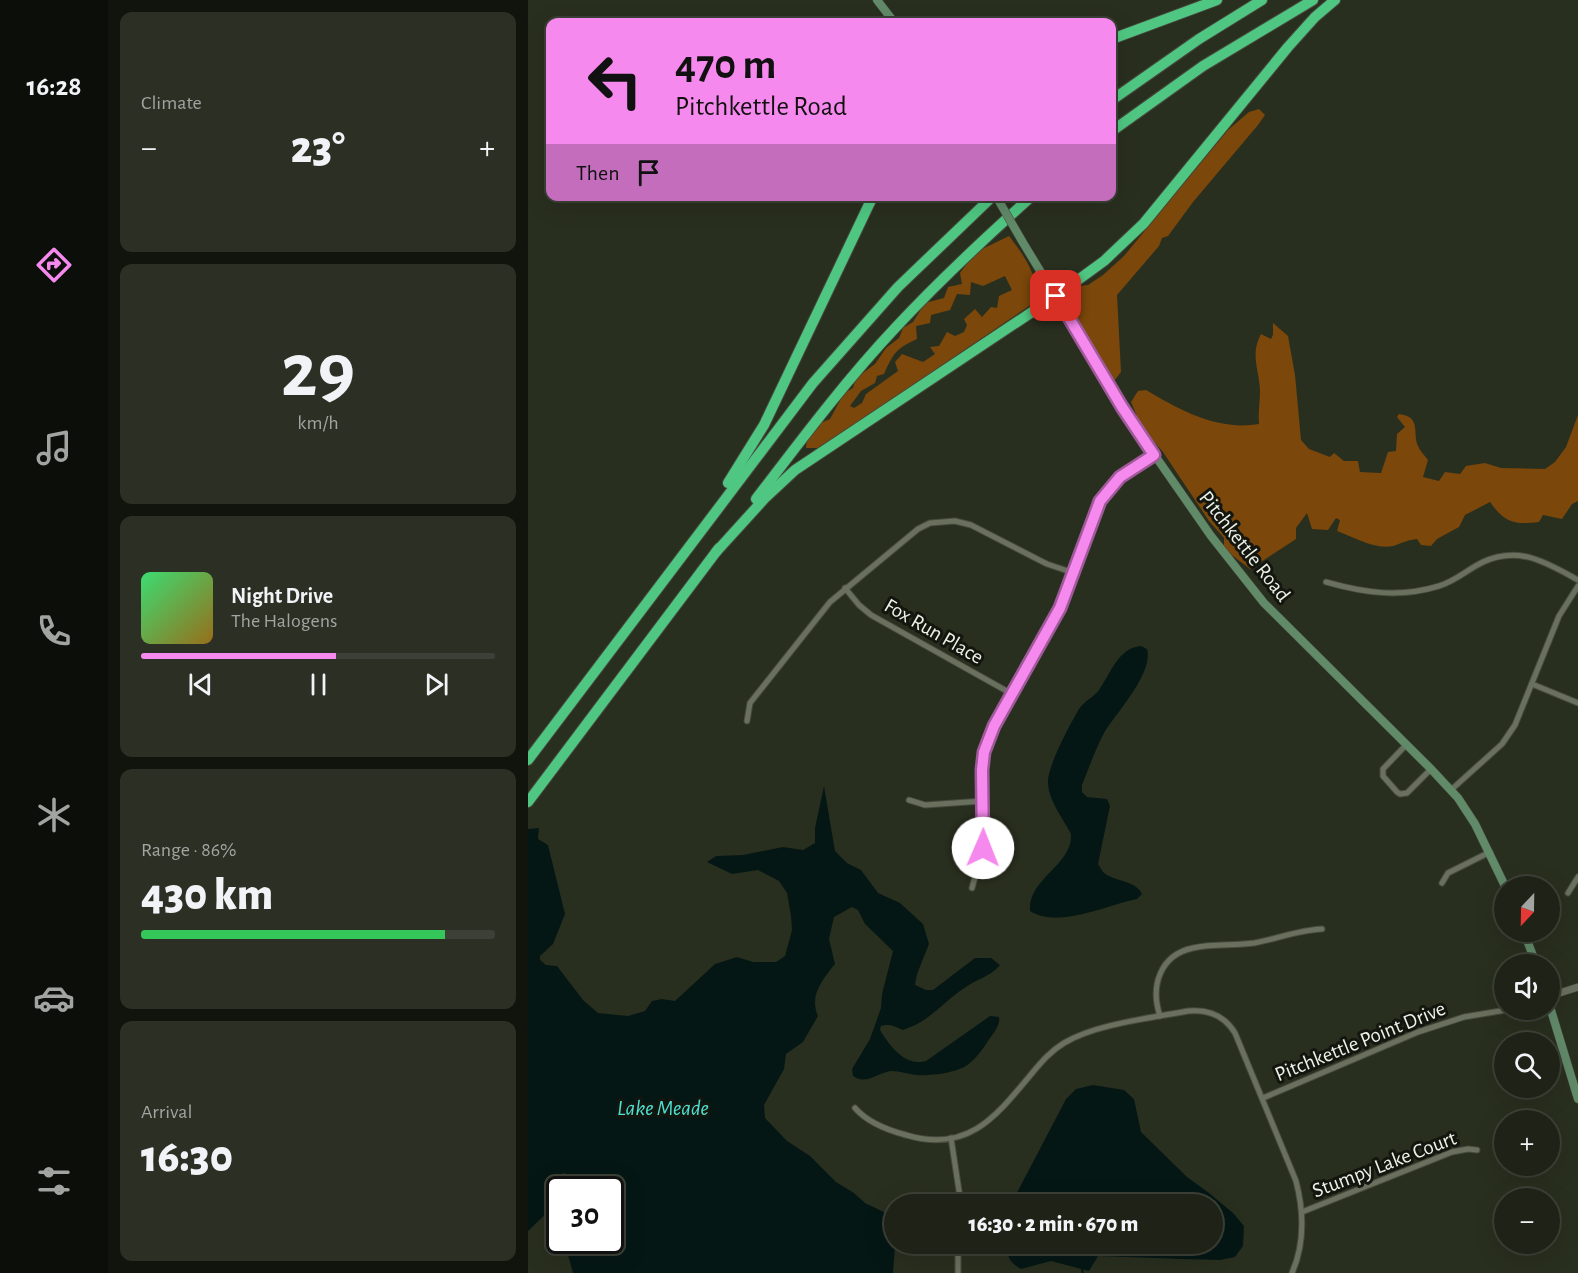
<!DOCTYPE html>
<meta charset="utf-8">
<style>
body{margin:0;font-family:"Alegreya Sans",sans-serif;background:#2c2f24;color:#f1f3f6;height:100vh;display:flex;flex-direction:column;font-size:22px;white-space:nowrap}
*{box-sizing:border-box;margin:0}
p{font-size:20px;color:#a1a4a1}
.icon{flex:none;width:33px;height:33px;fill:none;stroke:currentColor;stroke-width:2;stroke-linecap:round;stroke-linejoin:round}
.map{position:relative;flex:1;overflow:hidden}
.sheet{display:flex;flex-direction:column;gap:12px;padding:12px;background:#11130d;width:420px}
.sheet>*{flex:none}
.top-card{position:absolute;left:18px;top:18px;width:570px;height:183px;border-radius:12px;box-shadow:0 6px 24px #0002,0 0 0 2px #3c4036;background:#f689ed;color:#111;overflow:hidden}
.needle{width:39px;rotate:202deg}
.fabs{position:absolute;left:966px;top:876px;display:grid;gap:12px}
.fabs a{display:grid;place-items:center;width:66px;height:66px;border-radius:50%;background:#1f2317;box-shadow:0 6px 24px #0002,0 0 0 2px #3c4036;font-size:30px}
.speed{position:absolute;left:18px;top:1176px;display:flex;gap:12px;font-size:30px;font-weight:700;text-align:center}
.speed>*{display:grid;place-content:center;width:78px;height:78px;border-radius:50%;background:#1f2317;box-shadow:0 6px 24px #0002,0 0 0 2px #3c4036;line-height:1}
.speed .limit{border:3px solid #111;border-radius:9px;background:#fff;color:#111}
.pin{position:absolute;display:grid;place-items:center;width:51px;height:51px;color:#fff;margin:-26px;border-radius:12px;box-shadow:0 3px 9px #0006}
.me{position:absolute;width:66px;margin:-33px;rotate:1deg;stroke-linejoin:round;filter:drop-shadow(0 0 4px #0008)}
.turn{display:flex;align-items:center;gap:21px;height:126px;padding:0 30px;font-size:27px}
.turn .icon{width:78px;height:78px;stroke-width:2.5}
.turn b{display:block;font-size:42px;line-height:51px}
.then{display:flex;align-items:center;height:57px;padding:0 30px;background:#0003;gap:12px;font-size:22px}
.big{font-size:45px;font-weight:800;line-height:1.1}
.sheet .widget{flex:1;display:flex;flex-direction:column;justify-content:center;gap:9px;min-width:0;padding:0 21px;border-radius:12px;background:#2c2f24}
.sheet .dial{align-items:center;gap:0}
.dial b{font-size:78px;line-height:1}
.song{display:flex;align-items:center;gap:18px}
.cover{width:72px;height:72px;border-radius:9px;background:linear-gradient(135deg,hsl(140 70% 55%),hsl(40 70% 35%))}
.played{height:6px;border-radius:3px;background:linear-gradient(90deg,#f689ed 55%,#3c4036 55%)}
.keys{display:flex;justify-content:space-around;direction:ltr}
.heat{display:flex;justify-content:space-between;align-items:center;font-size:33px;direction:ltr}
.charge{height:9px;border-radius:4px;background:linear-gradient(90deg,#34c759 86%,#3c4036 0)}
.trip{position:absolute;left:356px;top:1194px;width:339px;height:60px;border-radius:30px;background:#1f2317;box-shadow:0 6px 24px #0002,0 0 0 2px #3c4036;font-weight:800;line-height:60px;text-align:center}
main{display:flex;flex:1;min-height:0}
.tabs{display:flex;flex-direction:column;width:108px;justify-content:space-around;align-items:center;background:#0c0e09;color:#a1a4a1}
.tabs .icon{width:42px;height:42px}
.tabs .on{color:#f689ed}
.tabs b{font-size:27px;color:#f1f3f6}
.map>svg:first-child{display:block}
.green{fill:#7b470a;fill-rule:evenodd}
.water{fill:#051715}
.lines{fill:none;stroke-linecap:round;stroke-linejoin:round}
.stream{stroke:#051715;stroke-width:2}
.minor-casing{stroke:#474b3e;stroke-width:7}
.tertiary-casing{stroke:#474b3e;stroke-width:8}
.secondary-casing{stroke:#474b3e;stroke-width:9}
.motorway-casing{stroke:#474b3e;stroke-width:12}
.minor{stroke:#69705e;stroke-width:5}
.tertiary{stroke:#69705e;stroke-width:7}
.secondary{stroke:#618a69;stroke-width:8}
.motorway{stroke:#4fc782;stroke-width:10}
.secondary-bridge-casing{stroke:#474b3e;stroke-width:9;stroke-linecap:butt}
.secondary-bridge{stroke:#618a69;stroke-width:8}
.route-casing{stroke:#a0599a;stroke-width:15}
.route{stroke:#f689ed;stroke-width:10}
.labels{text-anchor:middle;stroke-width:6;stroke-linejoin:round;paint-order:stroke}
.street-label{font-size:21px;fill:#edf1e7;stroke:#13160f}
.water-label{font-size:22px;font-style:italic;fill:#4de1d2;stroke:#13160f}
</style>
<main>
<nav class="tabs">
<b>16:28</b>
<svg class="icon on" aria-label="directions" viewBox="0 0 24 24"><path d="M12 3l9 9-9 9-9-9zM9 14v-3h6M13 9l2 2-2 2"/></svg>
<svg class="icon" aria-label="music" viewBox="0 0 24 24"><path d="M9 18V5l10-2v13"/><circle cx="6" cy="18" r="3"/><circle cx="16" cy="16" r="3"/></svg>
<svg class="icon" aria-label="phone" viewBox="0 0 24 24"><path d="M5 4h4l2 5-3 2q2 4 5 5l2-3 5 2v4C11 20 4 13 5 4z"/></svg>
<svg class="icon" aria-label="climate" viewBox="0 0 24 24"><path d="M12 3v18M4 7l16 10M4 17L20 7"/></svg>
<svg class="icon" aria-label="car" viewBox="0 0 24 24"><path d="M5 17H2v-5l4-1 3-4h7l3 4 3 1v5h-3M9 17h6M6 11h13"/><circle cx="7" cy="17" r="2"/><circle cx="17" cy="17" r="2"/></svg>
<svg class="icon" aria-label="filters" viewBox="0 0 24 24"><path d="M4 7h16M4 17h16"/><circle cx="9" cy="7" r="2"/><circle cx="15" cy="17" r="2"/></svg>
</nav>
<section class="sheet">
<div class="widget"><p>Climate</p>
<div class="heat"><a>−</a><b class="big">23°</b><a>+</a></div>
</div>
<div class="widget dial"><b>29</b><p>km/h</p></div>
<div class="widget">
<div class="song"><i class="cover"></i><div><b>Night Drive</b><p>The Halogens</p></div></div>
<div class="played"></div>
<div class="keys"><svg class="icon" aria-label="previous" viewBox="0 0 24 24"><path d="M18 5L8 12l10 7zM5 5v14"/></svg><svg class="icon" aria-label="pause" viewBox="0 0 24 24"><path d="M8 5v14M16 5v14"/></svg><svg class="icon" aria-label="next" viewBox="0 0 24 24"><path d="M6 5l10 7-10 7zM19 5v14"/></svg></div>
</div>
<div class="widget"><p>Range · 86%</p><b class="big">430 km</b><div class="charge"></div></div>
<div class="widget"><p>Arrival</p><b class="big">16:30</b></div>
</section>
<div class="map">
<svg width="1050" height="1273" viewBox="0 0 1050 1273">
<rect width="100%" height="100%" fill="#292f1f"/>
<g class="green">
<polygon points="731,109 737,115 730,125 665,202 640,236 634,238 631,246 589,295 593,372 586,381 581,379 546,325 540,309 541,294 552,286 560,285 575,275 596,256 700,130 721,112"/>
<path d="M481,236C498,258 504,268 511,294L504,304L292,448H278L279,439L290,424L302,419L316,393L325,388L328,378L347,364L358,348L371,338L375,328L385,322L397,303L416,298L420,287L434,284L432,273L448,252ZM477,276L484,290L471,296L469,308L463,307L454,317L447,309L436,319L439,325L436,332L427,336L419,332L411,346L402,347L407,354L395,362L374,354L367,362L370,371L338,394L334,403L326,408L322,406L333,391L347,383L349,376L356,374C366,352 368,349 389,339L388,326L402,323L403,315L422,310L429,294L442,295L443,282L455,286Z"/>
<path d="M745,323L760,336L767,375L773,440L781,449L802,457L806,453L816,461H830L832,472L853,473L860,452L868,451L869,434L877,427L869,417L871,414C895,417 883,434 891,448C893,452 897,456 900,460L895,477L911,481L917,472L932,474L938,466L957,463L973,468L1017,469L1027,462L1038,447L1050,415V501L1044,504L1034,519L1015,515L1011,522C986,525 977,523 962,502L937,515L931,527L909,539L903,546L893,545L889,539C880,540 874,543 865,546C847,550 826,537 809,531L812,520L808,518L800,530L784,529L779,513L768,528V539L722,569L696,549V538L681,521L635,452L614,428L603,402L610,391L618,390C652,410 689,431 731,424C730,412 732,401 732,390C731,369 722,355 733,334L743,339L745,335Z"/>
</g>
<g class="water">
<path d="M613,646L619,649C626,673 588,713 576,733C567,750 561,768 554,785V792L559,797L579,799L582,806L570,864C571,865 575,872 575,872C586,882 608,880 614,894L609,899C579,905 530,929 502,911C499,879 545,865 543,834C535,818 519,799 520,780C521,764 542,724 551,709C556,701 566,697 571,690C583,673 590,648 613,646Z"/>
<path d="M296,786L307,851L319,863L333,870L350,893L372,903L395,924L401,944L389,974L387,985L398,990H405L447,958H463L472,965C463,976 452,978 441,985C416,1000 405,1020 375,1030C368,1027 362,1023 353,1026L352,1030C362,1046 377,1067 398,1061L462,1016L471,1017C473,1025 465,1034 460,1041C455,1049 449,1057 442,1063C431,1073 403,1076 388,1075C380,1074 372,1071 364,1071C349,1072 340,1086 325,1076L324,1069L342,1039L353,1008L354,994L365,951L337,924L330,910L324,907L306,917L301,939L307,964C294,980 281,996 290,1016L275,1042L258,1054L256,1069L236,1105L237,1118L259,1141L282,1156L308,1182L326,1193L337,1203L364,1216C370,1231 366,1256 365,1273H45L40,1255L46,1241L82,1240V1190L58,1189L56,1181L36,1173L29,1176L23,1209L0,1231V829L11,828L10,839L20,845L37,914L25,944L12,956V960L18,965L29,966L55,1000L70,1013L100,1016L117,1011L124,1001L134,999L147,1001L187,964L209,957L225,962H248L257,956L264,930L263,916L259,893L251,881L230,870L204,874L179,862L188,856L215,855L255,847L275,850L287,843V828Z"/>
<path d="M565,1085L596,1090L606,1099L613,1132L659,1177L681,1193L705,1213L716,1226L715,1246L707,1257L692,1260L655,1259L570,1256L561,1271L523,1261L493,1269C481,1262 479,1257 479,1244H684V1204H483L538,1099L548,1089Z"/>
</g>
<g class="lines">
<polyline class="stream" points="554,1270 555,1273"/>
<g class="minor-casing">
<g id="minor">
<path d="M798,582C837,593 872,598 911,586C928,581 940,569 955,562C991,545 1019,563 1050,580"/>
<polyline points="317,588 331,605 343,615 484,694"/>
<polyline points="1004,684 1050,703"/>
<polyline points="219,721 222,703 302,602 390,529 402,523 427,521 443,525 519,564 546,573"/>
<polyline points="878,745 855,769 855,776 869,792 872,794 879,793 903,769"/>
<polyline points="923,790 974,744 987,725 1031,616 1050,586"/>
<polyline points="381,800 397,805 455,801"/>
<polyline points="914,883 920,873 962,852"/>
<polyline points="444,888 455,848 454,770 460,739 532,608 572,501 592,477 626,455"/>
<polyline points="1040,893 1050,877"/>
<path d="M632,1016C622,986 632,955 665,948C685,943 706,946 726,943C749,939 770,930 794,929"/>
<polyline points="735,1098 890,1032 936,1017 978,1010"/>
<path d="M327,1108C340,1123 359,1130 378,1135C438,1153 466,1119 500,1078C511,1065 521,1052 536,1043C568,1024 623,1018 660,1011C680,1009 696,1015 707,1033L768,1181C776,1212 777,1243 764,1273"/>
<polyline points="423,1138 433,1204"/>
<polyline points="774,1212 924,1152 940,1149 949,1150"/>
<polyline points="430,1273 430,1244"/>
</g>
</g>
<g class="tertiary-casing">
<polyline id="tertiary" points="1022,996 1050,987"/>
</g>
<g class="secondary-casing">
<g id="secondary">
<polyline points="349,0 366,22"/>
<polyline points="494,241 605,424 683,536 736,603 903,769 930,798 947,824 977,886"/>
<polyline points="996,932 1008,964"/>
<polyline points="1022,1007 1050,1099"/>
</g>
</g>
<g class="motorway-casing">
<g id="motorway">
<polyline points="584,39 689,0"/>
<polyline points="584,100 671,39 734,0"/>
<polyline points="584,131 675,66 785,0"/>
<polyline points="200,483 236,425 345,196"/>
<path d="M228,499C273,440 318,380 369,326C412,280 457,238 504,196"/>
<polyline points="188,552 238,497 267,470 528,296 576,261 616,223 760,47 787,17 807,0"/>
<polyline points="0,760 285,383 370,287 465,196"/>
<polyline points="0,802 191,548"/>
</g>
</g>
<use href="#minor" class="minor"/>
<use href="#tertiary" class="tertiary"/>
<use href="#secondary" class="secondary"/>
<use href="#motorway" class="motorway"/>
<g class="secondary-bridge-casing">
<polyline id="secondary-bridge" points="468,196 494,241"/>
</g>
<use href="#secondary-bridge" class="secondary-bridge"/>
</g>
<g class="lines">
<g class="route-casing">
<polyline id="route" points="455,848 454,770 456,752 466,726 532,608 572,501 592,477 626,455 594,407 528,296"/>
</g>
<use href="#route" class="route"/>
</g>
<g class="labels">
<g class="street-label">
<text transform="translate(717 546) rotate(52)" y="7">Pitchkettle Road</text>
<text transform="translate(406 631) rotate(30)" y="7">Fox Run Place</text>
<text transform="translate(832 1041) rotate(-22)" y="7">Pitchkettle Point Drive</text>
<text transform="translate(856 1164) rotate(-21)" y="7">Stumpy Lake Court</text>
</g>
<g class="water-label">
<text x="135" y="1115">Lake Meade</text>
</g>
</g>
</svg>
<div class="fabs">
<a><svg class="needle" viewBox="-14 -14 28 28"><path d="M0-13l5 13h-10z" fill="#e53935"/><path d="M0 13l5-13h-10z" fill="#a1a4a1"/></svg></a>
<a><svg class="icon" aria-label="sound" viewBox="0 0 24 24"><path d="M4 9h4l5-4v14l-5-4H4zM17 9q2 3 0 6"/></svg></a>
<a><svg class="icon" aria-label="search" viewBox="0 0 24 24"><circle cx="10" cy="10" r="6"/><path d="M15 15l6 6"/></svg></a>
<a>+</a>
<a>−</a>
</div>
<div class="speed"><div class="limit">30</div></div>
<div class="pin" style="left:528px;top:296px;background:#d93025"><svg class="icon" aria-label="arrive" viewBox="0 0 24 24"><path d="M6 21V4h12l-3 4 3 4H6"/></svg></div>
<svg class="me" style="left:455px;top:848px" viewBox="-20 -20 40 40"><circle r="19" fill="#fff"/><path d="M0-13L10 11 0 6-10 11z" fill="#f689ed"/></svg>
<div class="trip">16:30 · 2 min · 670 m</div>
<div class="top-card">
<div class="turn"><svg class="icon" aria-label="left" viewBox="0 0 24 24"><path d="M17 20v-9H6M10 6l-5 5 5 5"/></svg><div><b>470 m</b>Pitchkettle Road</div></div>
<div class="then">Then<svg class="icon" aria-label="arrive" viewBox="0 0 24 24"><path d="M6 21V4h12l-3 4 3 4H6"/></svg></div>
</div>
</div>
</main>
